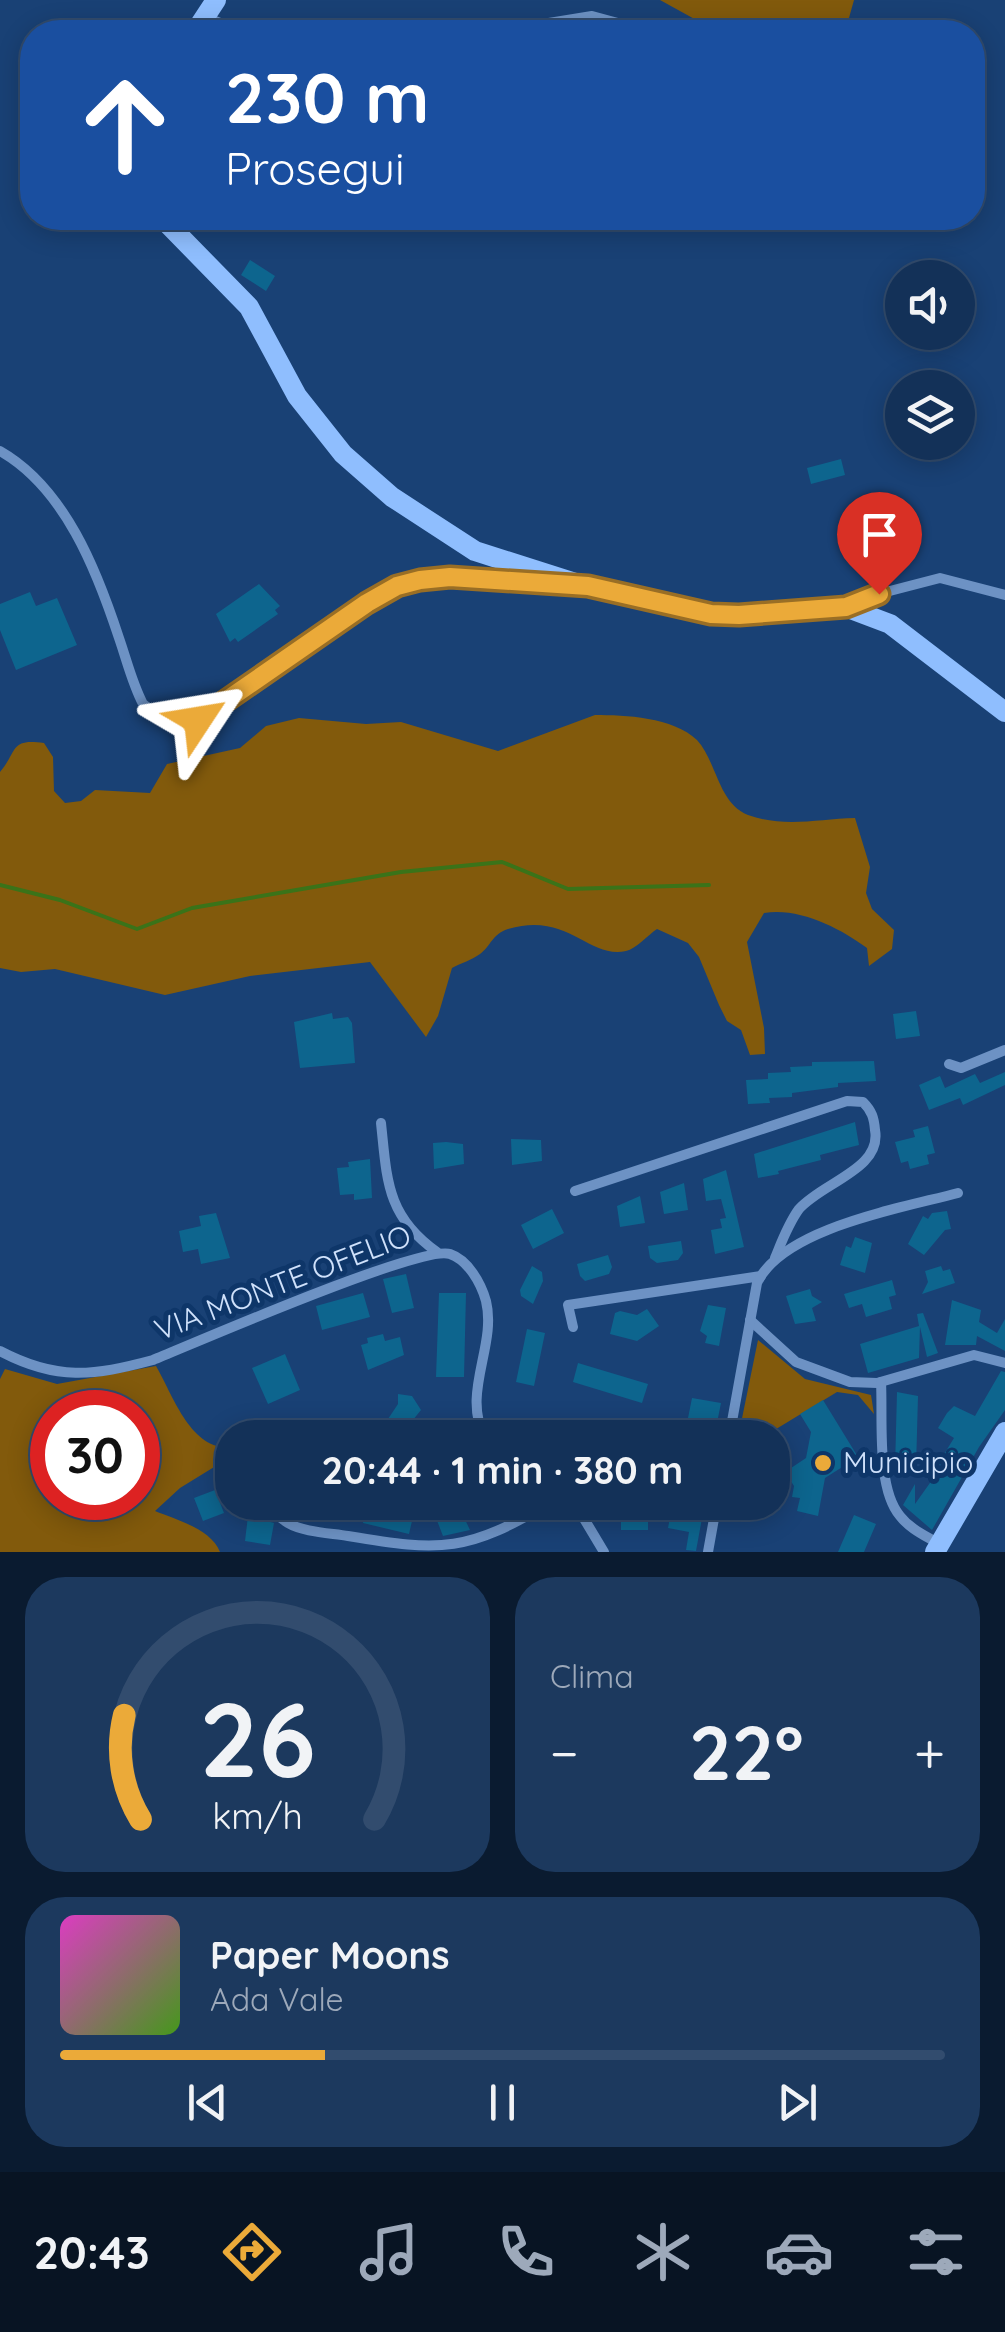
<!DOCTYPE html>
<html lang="it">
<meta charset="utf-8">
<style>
body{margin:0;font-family:Quicksand,sans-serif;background:#1c395e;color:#f1f3f6;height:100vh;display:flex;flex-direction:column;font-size:38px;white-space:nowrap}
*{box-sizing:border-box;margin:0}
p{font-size:32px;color:#9da9ba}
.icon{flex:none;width:55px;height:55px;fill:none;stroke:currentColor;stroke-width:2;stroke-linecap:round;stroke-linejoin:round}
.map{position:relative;height:1552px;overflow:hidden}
.details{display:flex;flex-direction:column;gap:25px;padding:25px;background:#0a1b30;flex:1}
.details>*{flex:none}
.guide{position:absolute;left:20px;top:20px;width:965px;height:210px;border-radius:40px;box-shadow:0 5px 25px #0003,0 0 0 2px #324c6e;background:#1a4fa0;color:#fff;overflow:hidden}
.buttons{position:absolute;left:885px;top:260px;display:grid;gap:20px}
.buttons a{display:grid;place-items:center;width:90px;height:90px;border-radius:50%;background:#133158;box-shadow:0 5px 25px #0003,0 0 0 2px #324c6e;font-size:50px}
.speed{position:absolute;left:30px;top:1390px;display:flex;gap:20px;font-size:50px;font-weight:700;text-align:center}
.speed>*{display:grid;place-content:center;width:130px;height:130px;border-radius:50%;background:#133158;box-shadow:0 5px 25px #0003,0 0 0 2px #324c6e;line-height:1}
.speed .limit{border:15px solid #d22;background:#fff;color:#111}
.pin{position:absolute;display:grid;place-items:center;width:85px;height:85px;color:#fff;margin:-102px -42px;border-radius:50% 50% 50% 0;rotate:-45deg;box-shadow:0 0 10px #0007}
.pin .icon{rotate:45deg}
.me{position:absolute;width:110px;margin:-55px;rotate:57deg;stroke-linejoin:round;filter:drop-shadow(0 0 8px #0008)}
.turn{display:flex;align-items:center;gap:35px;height:210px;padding:0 40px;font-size:45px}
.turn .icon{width:130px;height:130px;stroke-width:2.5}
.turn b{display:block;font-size:70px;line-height:85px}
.big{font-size:75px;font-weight:700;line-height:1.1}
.details .widget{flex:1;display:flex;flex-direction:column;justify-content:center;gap:15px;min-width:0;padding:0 35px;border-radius:40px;background:#1c395e}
.details .dial{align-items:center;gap:0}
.dial svg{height:260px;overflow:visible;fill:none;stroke:#324c6e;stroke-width:7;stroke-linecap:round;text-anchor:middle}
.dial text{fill:#f1f3f6;stroke:none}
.song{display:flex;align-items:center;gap:30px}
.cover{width:120px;height:120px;border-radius:15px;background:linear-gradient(135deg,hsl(310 70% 55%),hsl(100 70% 35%))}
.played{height:10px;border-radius:5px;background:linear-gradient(90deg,#ebaa39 30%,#324c6e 30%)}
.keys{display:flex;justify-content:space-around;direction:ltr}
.heat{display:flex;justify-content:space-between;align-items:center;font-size:55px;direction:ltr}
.details .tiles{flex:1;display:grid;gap:25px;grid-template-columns:1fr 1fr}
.widget:last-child{grid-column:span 2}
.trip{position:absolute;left:215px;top:1420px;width:575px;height:100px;border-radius:40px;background:#133158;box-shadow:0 5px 25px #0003,0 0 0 2px #324c6e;font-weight:700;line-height:100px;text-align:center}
.dock{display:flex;height:160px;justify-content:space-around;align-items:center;background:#081423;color:#9da9ba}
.dock .icon{width:70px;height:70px}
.dock .selected{color:#ebaa39}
.dock b{font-size:45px;color:#f1f3f6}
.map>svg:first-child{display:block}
.green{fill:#825a0c;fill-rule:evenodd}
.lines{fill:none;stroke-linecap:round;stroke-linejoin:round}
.stream{stroke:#3a7319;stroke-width:4}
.building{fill:#0d658e}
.street{stroke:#6d92c4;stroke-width:10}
.secondary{stroke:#8fbefe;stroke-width:20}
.route-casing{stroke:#996e25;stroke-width:25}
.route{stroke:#ebaa39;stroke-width:18}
.poi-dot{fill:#ebaa39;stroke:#0e3669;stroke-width:4}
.labels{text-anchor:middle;stroke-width:10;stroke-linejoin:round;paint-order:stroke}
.street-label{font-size:30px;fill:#cfe1fb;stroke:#0e3669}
.poi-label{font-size:30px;fill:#cfe1fb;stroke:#0e3669;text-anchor:start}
</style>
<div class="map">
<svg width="1005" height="1552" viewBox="0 0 1005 1552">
<rect width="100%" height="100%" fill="#194175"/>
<g class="green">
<polygon points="660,0 854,0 845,32 718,32"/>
<path d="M595,715C625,715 673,717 697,740C717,762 718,803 748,815C784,828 818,819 855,818L870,867L866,893L872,909L894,930L892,949L869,966L867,948C840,928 799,907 764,913L747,942L764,1028L765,1054L750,1055L741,1030L727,1021L719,1005L699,957L688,943L657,929C648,935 636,949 626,951C588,959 568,911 508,929C492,934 491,946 480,954C472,960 461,963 452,968L438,1016L426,1037L370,962L250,976L165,995L55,969L21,972L0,968V772C18,751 9,738 44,743L53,757L54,791L65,803L81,801L95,790L150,793L167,764L240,748L266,726L299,718L366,724L401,722L498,751Z"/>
<polygon points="758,1340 805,1379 871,1395 874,1414 858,1395 837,1392 763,1437 738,1438"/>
<path d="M156,1366C173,1395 191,1452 232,1447V1456L180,1488L155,1511C177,1520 211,1529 220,1552H0V1379L5,1369L57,1384ZM52,1412H138V1498H52Z"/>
</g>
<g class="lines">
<polyline class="stream" points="0,885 60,900 137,929 192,908 401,872 502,862 568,889 709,885"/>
</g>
<g class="building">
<polygon points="250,260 275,276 266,291 241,275"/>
<polygon points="841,459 845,475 811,484 807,468"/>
<polygon points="259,584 280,606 275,610 278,614 238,642 235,638 230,642 216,614"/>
<polygon points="30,592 36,606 57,598 77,645 16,670 0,630 0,604"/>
<polygon points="916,1011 920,1036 896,1039 893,1014"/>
<polygon points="332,1013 333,1019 348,1017 352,1023 355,1063 300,1068 294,1022"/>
<polygon points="874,1061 876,1081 838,1083 838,1087 792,1093 792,1097 769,1098 770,1103 748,1104 746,1080 768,1079 768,1073 791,1072 790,1067 812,1066 812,1062"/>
<polygon points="1005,1072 1005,1085 963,1105 960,1098 929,1110 919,1085 940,1076 945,1088 975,1074 980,1083"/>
<polygon points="855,1122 859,1145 820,1155 821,1160 778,1171 779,1174 758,1178 754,1154"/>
<polygon points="928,1126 935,1153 927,1155 929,1164 910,1169 908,1161 901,1163 895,1142 915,1137 913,1130"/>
<polygon points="511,1139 541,1140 542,1161 512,1165"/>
<polygon points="446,1142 463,1144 464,1164 434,1169 433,1143"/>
<polygon points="370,1159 372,1198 354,1200 354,1194 340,1195 337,1168 349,1167 348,1162"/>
<polygon points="726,1170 744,1247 715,1254 711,1230 722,1228 720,1219 726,1218 721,1199 706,1201 703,1179"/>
<polygon points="684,1183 688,1210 664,1214 660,1192"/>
<polygon points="640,1196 645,1223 620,1227 617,1206"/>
<polygon points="552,1209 564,1233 533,1249 521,1225"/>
<polygon points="947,1211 951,1229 945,1230 924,1255 908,1244 923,1216 928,1219 932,1213"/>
<polygon points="216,1213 230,1258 201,1264 198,1249 183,1252 179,1231 201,1226 199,1216"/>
<polygon points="855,1237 872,1243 865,1273 840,1265 846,1246 851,1248"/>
<polygon points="681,1241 683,1253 678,1260 657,1263 650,1258 648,1246"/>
<polygon points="608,1255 612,1267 609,1274 585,1281 580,1276 577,1264"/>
<polygon points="532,1266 542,1272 543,1281 533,1304 521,1296 520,1290"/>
<polygon points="941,1266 943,1271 950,1269 955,1283 922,1294 928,1282 925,1271"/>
<polygon points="406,1274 414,1308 392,1313 383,1279"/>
<polygon points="892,1280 896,1295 889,1297 892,1309 866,1317 862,1304 849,1308 844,1294"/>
<polygon points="810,1289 812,1296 822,1302 812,1308 816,1321 795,1324 786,1296"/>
<polygon points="363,1293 370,1317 322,1330 316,1306"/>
<polygon points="439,1293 466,1293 464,1377 436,1377"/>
<polygon points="952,1300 981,1310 979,1322 997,1333 1005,1319 1005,1351 977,1336 976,1345 945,1345"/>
<polygon points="708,1305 726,1308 719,1346 705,1343 707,1336 700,1331"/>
<polygon points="647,1309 659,1326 637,1341 610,1334 615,1313 620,1311 637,1315"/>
<polygon points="923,1313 938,1353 927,1357 920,1327 919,1358 868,1373 860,1344 919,1326 917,1314"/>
<polygon points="527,1329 545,1333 534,1386 516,1382"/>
<polygon points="383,1334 385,1341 400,1337 404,1355 368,1370 361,1345 368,1343 367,1338"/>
<polygon points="285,1354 300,1390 268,1404 252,1368"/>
<polygon points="578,1363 648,1384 642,1403 573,1382"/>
<polygon points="1001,1371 1005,1372 1005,1410 979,1447 932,1530 903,1505 915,1484 915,1504 942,1466 938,1464 954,1438 938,1428 947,1413 954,1406 975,1416"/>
<polygon points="897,1392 918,1396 916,1468 895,1468"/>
<polygon points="398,1394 412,1396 421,1410 404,1431 395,1429 388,1419 398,1404"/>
<polygon points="692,1398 721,1403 714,1438 684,1438"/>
<polygon points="823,1400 858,1457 825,1478 818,1516 797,1511 800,1498 792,1497 794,1486 785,1472 806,1458 811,1432 800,1414"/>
<polygon points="215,1490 224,1513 203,1521 194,1498"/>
<polygon points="367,1502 415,1508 409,1534 363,1523"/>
<rect x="621" y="1502" width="27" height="28"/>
<polygon points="673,1502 705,1502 696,1551 686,1550 689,1532 668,1528"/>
<polygon points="458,1505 470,1530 443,1536 436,1518"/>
<polygon points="854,1515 876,1524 864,1552 838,1552"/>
<polygon points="248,1516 274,1523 270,1545 245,1541"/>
</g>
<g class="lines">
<g class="street">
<polyline points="206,17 242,32"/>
<polyline points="493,32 592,16 651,32"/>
<path d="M0,451C65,488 97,571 119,638C127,661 132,683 143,704C162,719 174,723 198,720L397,586L450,577L562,586"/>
<polyline points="846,606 855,600 940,578 1005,595"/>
<polyline points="949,1064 961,1068 1005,1050"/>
<path d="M381,1123C387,1179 386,1216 437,1252"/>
<path d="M575,1191L847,1101L863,1102C872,1111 874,1118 875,1130C882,1169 823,1182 799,1209C788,1224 782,1241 775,1258"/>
<polyline points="750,1320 796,1362 850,1382 877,1383 974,1355 1005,1363"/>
<polyline points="573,1327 568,1305 761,1276"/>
<path d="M0,1351C57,1381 93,1376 153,1360C195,1343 422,1244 450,1254C468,1260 481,1283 486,1301C497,1346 461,1393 485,1438"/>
<path d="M881,1382C883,1418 876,1488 900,1516C910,1529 926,1536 939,1544"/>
<path d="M729,1438L757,1283C783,1228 902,1208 958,1193"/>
<path d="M257,1502C273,1508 275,1515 288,1523C303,1532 330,1533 348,1536C442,1552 468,1552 551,1502"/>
<polyline points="574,1502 604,1552"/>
<polyline points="708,1552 717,1502"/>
</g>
<g class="secondary">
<polyline points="195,32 216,0"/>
<polyline points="162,218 249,307 297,396 343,454 392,497 475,551 588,587 711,613 739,615 845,607 890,624 1005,712"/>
<polyline points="935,1552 1005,1432"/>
</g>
</g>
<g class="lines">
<g class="route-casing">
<polyline id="route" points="198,720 367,603 397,586 420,580 450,577 588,586 711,614 739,615 846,607 879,594"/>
</g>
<use href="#route" class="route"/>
</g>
<circle class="poi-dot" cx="823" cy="1463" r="10"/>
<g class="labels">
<g class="street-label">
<text transform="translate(283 1283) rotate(-21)" y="10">VIA MONTE OFELIO</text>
</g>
<g class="poi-label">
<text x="843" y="1473">Municipio</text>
</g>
</g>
</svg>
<div class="buttons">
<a><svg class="icon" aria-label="sound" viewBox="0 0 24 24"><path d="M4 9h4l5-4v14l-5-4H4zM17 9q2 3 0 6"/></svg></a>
<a><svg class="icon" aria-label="layers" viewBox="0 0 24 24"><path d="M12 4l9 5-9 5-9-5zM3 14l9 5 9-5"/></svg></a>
</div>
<div class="speed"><div class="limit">30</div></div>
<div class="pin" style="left:879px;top:594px;background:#d93025"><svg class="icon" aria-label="arrive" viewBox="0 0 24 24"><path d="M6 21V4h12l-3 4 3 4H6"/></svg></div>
<svg class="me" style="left:198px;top:720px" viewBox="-20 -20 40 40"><path d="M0-17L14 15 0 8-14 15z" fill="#ebaa39" stroke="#fff" stroke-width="4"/></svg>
<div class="trip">20:44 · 1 min · 380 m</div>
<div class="guide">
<div class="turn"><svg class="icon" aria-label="ahead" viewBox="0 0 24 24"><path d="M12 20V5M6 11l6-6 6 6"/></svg><div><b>230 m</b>Prosegui</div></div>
</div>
</div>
<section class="details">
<div class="tiles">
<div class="widget dial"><svg viewBox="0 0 100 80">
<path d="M14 69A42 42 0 1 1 86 69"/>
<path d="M14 69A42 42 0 0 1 9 37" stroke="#ebaa39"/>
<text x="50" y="56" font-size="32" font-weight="700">26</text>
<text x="50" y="72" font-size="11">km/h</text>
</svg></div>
<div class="widget"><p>Clima</p>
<div class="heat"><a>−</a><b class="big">22°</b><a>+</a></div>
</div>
<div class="widget">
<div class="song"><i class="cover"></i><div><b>Paper Moons</b><p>Ada Vale</p></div></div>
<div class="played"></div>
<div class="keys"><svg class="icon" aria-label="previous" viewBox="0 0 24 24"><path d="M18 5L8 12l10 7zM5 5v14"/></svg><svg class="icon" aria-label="pause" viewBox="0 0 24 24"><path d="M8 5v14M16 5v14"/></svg><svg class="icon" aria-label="next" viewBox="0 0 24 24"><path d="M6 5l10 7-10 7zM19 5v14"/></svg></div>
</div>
</div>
</section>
<nav class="dock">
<b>20:43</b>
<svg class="icon selected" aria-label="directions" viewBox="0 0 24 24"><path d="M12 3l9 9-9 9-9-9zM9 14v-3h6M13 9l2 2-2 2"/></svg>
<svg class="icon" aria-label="music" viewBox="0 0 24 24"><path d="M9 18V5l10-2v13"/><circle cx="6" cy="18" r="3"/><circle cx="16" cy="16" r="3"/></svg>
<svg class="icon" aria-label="phone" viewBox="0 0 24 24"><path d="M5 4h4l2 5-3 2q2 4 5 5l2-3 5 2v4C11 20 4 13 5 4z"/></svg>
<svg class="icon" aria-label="climate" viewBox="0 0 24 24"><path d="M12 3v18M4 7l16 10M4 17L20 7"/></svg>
<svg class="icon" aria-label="car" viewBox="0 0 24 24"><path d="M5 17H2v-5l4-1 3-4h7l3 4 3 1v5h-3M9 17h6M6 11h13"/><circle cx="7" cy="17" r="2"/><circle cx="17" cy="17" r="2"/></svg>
<svg class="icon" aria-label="filters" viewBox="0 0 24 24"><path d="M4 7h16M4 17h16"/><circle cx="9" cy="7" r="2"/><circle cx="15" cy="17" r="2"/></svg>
</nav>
